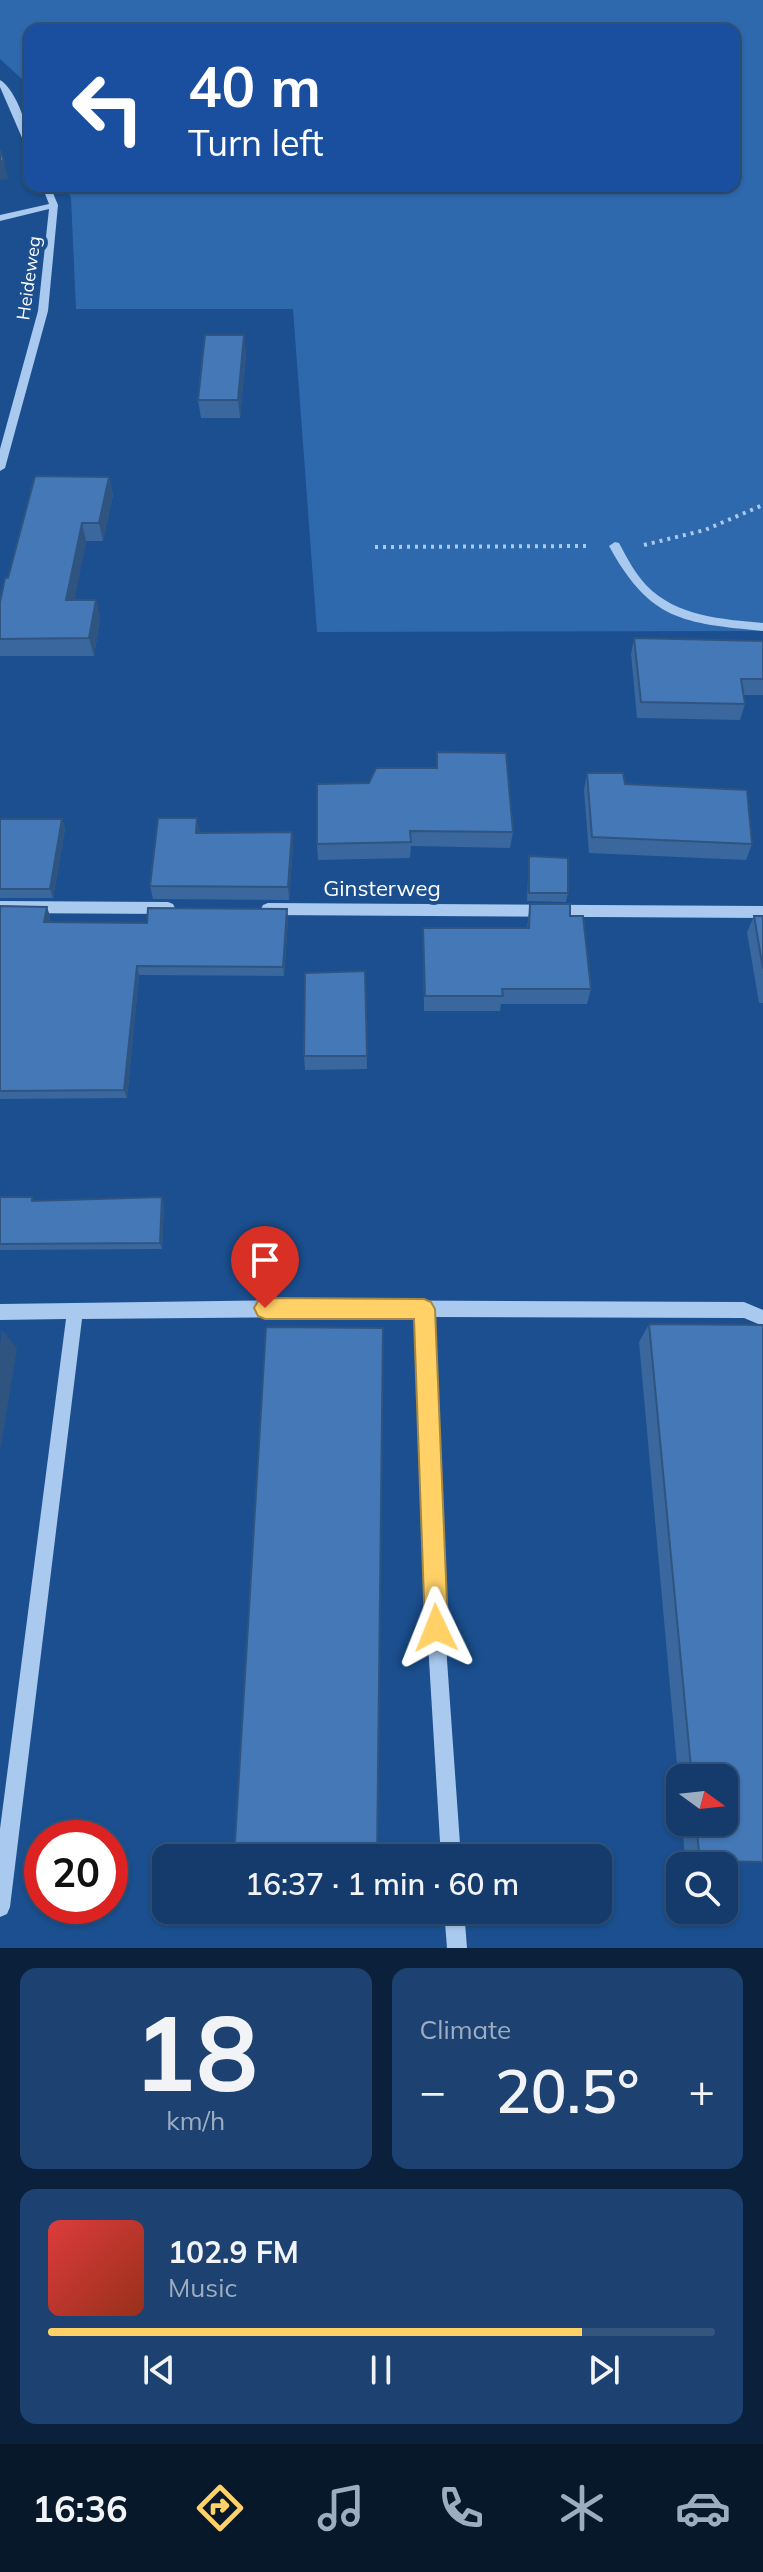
<!DOCTYPE html>
<meta charset="utf-8">
<style>
body{margin:0;font-family:Mulish,sans-serif;background:#1d4271;color:#f1f3f6;height:100vh;display:flex;flex-direction:column;font-size:30px;white-space:nowrap}
*{box-sizing:border-box;margin:0}
p{font-size:26px;color:#9dadc1}
.icon{flex:none;width:44px;height:44px;fill:none;stroke:currentColor;stroke-width:2;stroke-linecap:round;stroke-linejoin:round}
.map{position:relative;height:1948px;overflow:hidden}
.drawer{display:flex;flex-direction:column;gap:20px;padding:20px;background:#0b203b;flex:1}
.drawer>*{flex:none}
.banner{position:absolute;left:24px;top:24px;width:716px;height:168px;border-radius:16px;box-shadow:0 2px 6px #0004,0 0 0 2px #33557e;background:#1a4fa0;color:#fff;overflow:hidden}
.needle{width:52px;rotate:105deg}
.tools{position:absolute;left:666px;top:1764px;display:grid;gap:16px}
.tools a{display:grid;place-items:center;width:72px;height:72px;border-radius:16px;background:#143b6b;box-shadow:0 2px 6px #0004,0 0 0 2px #33557e;font-size:40px}
.speed{position:absolute;left:24px;top:1820px;display:flex;gap:16px;font-size:40px;font-weight:700;text-align:center}
.speed>*{display:grid;place-content:center;width:104px;height:104px;border-radius:50%;background:#143b6b;box-shadow:0 2px 6px #0004,0 0 0 2px #33557e;line-height:1}
.speed .limit{border:12px solid #d22;background:#fff;color:#111}
.pin{position:absolute;display:grid;place-items:center;width:68px;height:68px;color:#fff;margin:-82px -34px;border-radius:50% 50% 50% 0;rotate:-45deg;box-shadow:0 0 8px #0007}
.pin .icon{rotate:45deg}
.me{position:absolute;width:88px;margin:-44px;rotate:358deg;stroke-linejoin:round;filter:drop-shadow(0 0 6px #0008)}
.turn{display:flex;align-items:center;gap:28px;height:168px;padding:0 32px;font-size:36px}
.turn .icon{width:104px;height:104px;stroke-width:2.5}
.turn b{display:block;font-size:56px;line-height:68px}
.big{font-size:60px;font-weight:600;line-height:1.1}
.drawer .widget{flex:1;display:flex;flex-direction:column;justify-content:center;gap:12px;min-width:0;padding:0 28px;border-radius:16px;background:#1d4271}
.drawer .dial{align-items:center;gap:0}
.dial b{font-size:104px;line-height:1}
.song{display:flex;align-items:center;gap:24px}
.cover{width:96px;height:96px;border-radius:12px;background:linear-gradient(135deg,hsl(0 70% 55%),hsl(10 70% 35%))}
.played{height:8px;border-radius:4px;background:linear-gradient(90deg,#ffd166 80%,#33557e 80%)}
.keys{display:flex;justify-content:space-around;direction:ltr}
.heat{display:flex;justify-content:space-between;align-items:center;font-size:44px;direction:ltr}
.drawer .tiles{flex:1;display:grid;gap:20px;grid-template-columns:1fr 1fr}
.widget:last-child{grid-column:span 2}
.trip{position:absolute;left:152px;top:1844px;width:460px;height:80px;border-radius:16px;background:#143b6b;box-shadow:0 2px 6px #0004,0 0 0 2px #33557e;font-weight:600;line-height:80px;text-align:center}
.dock{display:flex;height:128px;justify-content:space-around;align-items:center;background:#08182b;color:#9dadc1}
.dock .icon{width:56px;height:56px}
.dock .current{color:#ffd166}
.dock b{font-size:36px;color:#f1f3f6}
.map>svg:first-child{display:block}
.green{fill:#2e69ad}
.lines{fill:none;stroke-linecap:round;stroke-linejoin:round}
.path{stroke:#a9c9ee;stroke-width:4;stroke-dasharray:3 5;stroke-linecap:butt}
.minor{fill:#a9c9ee;fill-rule:evenodd}
.wall{fill:#3a679d}
.shaded-wall{fill:#305480}
.building{fill:#4478b7;stroke:#305480;stroke-width:2}
.route{fill:#ffd166;stroke:#a68842;stroke-width:2}
.labels{text-anchor:middle;stroke-width:8;stroke-linejoin:round;paint-order:stroke}
.far-street-label{font-size:18px;fill:#fff;stroke:#1b4f8f}
.street-label{font-size:22px;fill:#fff;stroke:#1b4f8f}
</style>
<div class="map">
<svg width="763" height="1948" viewBox="0 0 763 1948">
<rect width="100%" height="100%" fill="#1b4f8f"/>
<polygon class="green" points="0,0 763,0 763,631 317,632 293,309 76,309 71,198 66,186 734,186 734,30 30,30 30,96 23,80 0,59"/>
<g class="lines">
<g class="path">
<polyline points="644,545 705,530 763,505"/>
<polyline points="375,547 586,546"/>
</g>
<g class="minor">
<path d="M0,80C16,89 30,131 30,150L26,147L0,87Z"/>
<polygon points="42,186 50,186 58,205 48,311 5,468 0,471 0,449 38,311 49,209 0,221 0,215 49,204"/>
<path d="M615,542L619,543C627,558 635,573 646,585C677,617 722,619 763,623V631C683,623 650,621 609,546Z"/>
<polygon points="0,901 168,902 173,904 175,908 173,912 168,914 0,913"/>
<polygon points="268,903 763,906 763,918 268,915 263,913 261,909 263,905"/>
<polygon points="294,1300 744,1302 763,1310 763,1326 744,1318 432,1317 447,1660 461,1858 441,1858 429,1660 416,1316 82,1319 10,1907 7,1914 0,1917 0,1829 66,1319 0,1320 0,1304"/>
<polygon points="444,1910 464,1910 467,1948 447,1948"/>
</g>
</g>
<g class="wall">
<polygon points="244,335 246,354 240,418 201,418 198,400"/>
<polygon points="109,477 113,495 103,541 86,541 74,600 96,600 100,618 94,656 0,656 0,602 8,578"/>
<polygon points="634,638 763,641 763,695 744,695 745,704 740,720 637,718 631,654"/>
<polygon points="437,752 513,832 510,848 411,846 410,858 318,860 317,844 369,783 436,768"/>
<polygon points="587,773 625,784 752,844 746,860 589,853 584,790"/>
<polygon points="197,818 199,833 292,832 293,845 289,900 153,899 150,886"/>
<polygon points="0,819 62,819 65,829 53,898 0,898"/>
<polygon points="529,856 568,893 566,902 527,901"/>
<polygon points="530,904 570,916 591,989 587,1004 501,1004 500,1011 424,1011 423,928 527,928"/>
<polygon points="0,906 50,916 49,922 147,923 288,918 284,976 139,975 127,1098 0,1099"/>
<polygon points="754,916 763,916 763,1003 759,1003 747,932"/>
<polygon points="365,971 367,1069 305,1070 304,1056"/>
<polygon points="0,1197 35,1201 162,1197 164,1203 162,1249 0,1250"/>
<polygon points="649,1324 763,1325 763,1862 700,1861 685,1858 682,1822 724,1822 724,1778 680,1778 680,1798 639,1342"/>
</g>
<g class="shaded-wall">
<polygon points="0,161 4,161 8,179 0,180"/>
<polygon points="244,335 246,354 240,418 238,400"/>
<polygon points="109,477 113,495 103,541 99,523"/>
<polygon points="82,523 86,541 71,618 66,600"/>
<polygon points="96,600 100,618 94,656 89,638"/>
<polygon points="197,818 200,831 198,846 196,833"/>
<polygon points="62,819 65,829 53,898 50,889"/>
<polygon points="292,832 293,845 289,900 288,887"/>
<polygon points="47,907 50,916 48,931 44,922"/>
<polygon points="287,909 288,918 284,976 283,967"/>
<polygon points="137,966 139,975 127,1098 124,1090"/>
<polygon points="162,1197 164,1203 162,1249 160,1243"/>
<polygon points="2,1330 17,1348 0,1452 0,1344"/>
</g>
<g class="building">
<polygon points="0,150 4,161 0,161"/>
<polygon points="205,335 244,335 238,400 198,400"/>
<polygon points="35,476 109,477 99,523 82,523 66,600 96,600 89,638 0,639 0,602 5,578 8,578"/>
<polygon points="634,638 763,641 763,679 741,679 745,704 641,702"/>
<polygon points="437,752 506,753 513,832 410,831 411,842 317,844 317,784 369,783 376,768 437,768"/>
<polygon points="587,773 623,773 625,784 747,790 752,844 592,837"/>
<polygon points="158,818 197,818 196,833 292,832 288,887 150,886"/>
<polygon points="0,819 62,819 50,889 0,889"/>
<polygon points="529,856 568,858 568,893 529,893"/>
<polygon points="530,904 570,904 570,916 583,916 591,989 502,989 503,996 425,996 423,928 529,928"/>
<polygon points="0,906 47,907 44,922 147,923 148,908 287,909 283,967 137,966 124,1090 0,1091"/>
<polygon points="754,916 763,916 763,969"/>
<polygon points="365,971 367,1056 304,1056 305,973"/>
<polygon points="0,1197 32,1197 32,1201 162,1197 160,1243 0,1244"/>
<polygon points="649,1324 763,1325 763,1862 700,1861 696,1822 724,1822 724,1778 692,1778"/>
<polygon points="266,1327 383,1328 377,1858 234,1858"/>
</g>
<polygon class="route" points="265,1298 424,1299 431,1302 435,1309 448,1628 445,1637 436,1640 428,1637 425,1628 414,1319 265,1319 258,1316 254,1308 258,1301"/>
<g class="labels">
<g class="far-street-label">
<text transform="translate(29 278) rotate(-82)" y="6">Heideweg</text>
</g>
<g class="street-label">
<text x="382" y="896">Ginsterweg</text>
</g>
</g>
</svg>
<div class="tools">
<a><svg class="needle" viewBox="-14 -14 28 28"><path d="M0-13l5 13h-10z" fill="#e53935"/><path d="M0 13l5-13h-10z" fill="#9dadc1"/></svg></a>
<a><svg class="icon" aria-label="search" viewBox="0 0 24 24"><circle cx="10" cy="10" r="6"/><path d="M15 15l6 6"/></svg></a>
</div>
<div class="speed"><div class="limit">20</div></div>
<div class="pin" style="left:265px;top:1308px;background:#d93025"><svg class="icon" aria-label="arrive" viewBox="0 0 24 24"><path d="M6 21V4h12l-3 4 3 4H6"/></svg></div>
<svg class="me" style="left:436px;top:1628px" viewBox="-20 -20 40 40"><path d="M0-17L14 15 0 8-14 15z" fill="#ffd166" stroke="#fff" stroke-width="4"/></svg>
<div class="trip">16:37 · 1 min · 60 m</div>
<div class="banner">
<div class="turn"><svg class="icon" aria-label="left" viewBox="0 0 24 24"><path d="M17 20v-9H6M10 6l-5 5 5 5"/></svg><div><b>40 m</b>Turn left</div></div>
</div>
</div>
<section class="drawer">
<div class="tiles">
<div class="widget dial"><b>18</b><p>km/h</p></div>
<div class="widget"><p>Climate</p>
<div class="heat"><a>−</a><b class="big">20.5°</b><a>+</a></div>
</div>
<div class="widget">
<div class="song"><i class="cover"></i><div><b>102.9 FM</b><p>Music</p></div></div>
<div class="played"></div>
<div class="keys"><svg class="icon" aria-label="previous" viewBox="0 0 24 24"><path d="M18 5L8 12l10 7zM5 5v14"/></svg><svg class="icon" aria-label="pause" viewBox="0 0 24 24"><path d="M8 5v14M16 5v14"/></svg><svg class="icon" aria-label="next" viewBox="0 0 24 24"><path d="M6 5l10 7-10 7zM19 5v14"/></svg></div>
</div>
</div>
</section>
<nav class="dock">
<b>16:36</b>
<svg class="icon current" aria-label="directions" viewBox="0 0 24 24"><path d="M12 3l9 9-9 9-9-9zM9 14v-3h6M13 9l2 2-2 2"/></svg>
<svg class="icon" aria-label="music" viewBox="0 0 24 24"><path d="M9 18V5l10-2v13"/><circle cx="6" cy="18" r="3"/><circle cx="16" cy="16" r="3"/></svg>
<svg class="icon" aria-label="phone" viewBox="0 0 24 24"><path d="M5 4h4l2 5-3 2q2 4 5 5l2-3 5 2v4C11 20 4 13 5 4z"/></svg>
<svg class="icon" aria-label="climate" viewBox="0 0 24 24"><path d="M12 3v18M4 7l16 10M4 17L20 7"/></svg>
<svg class="icon" aria-label="car" viewBox="0 0 24 24"><path d="M5 17H2v-5l4-1 3-4h7l3 4 3 1v5h-3M9 17h6M6 11h13"/><circle cx="7" cy="17" r="2"/><circle cx="17" cy="17" r="2"/></svg>
</nav>
